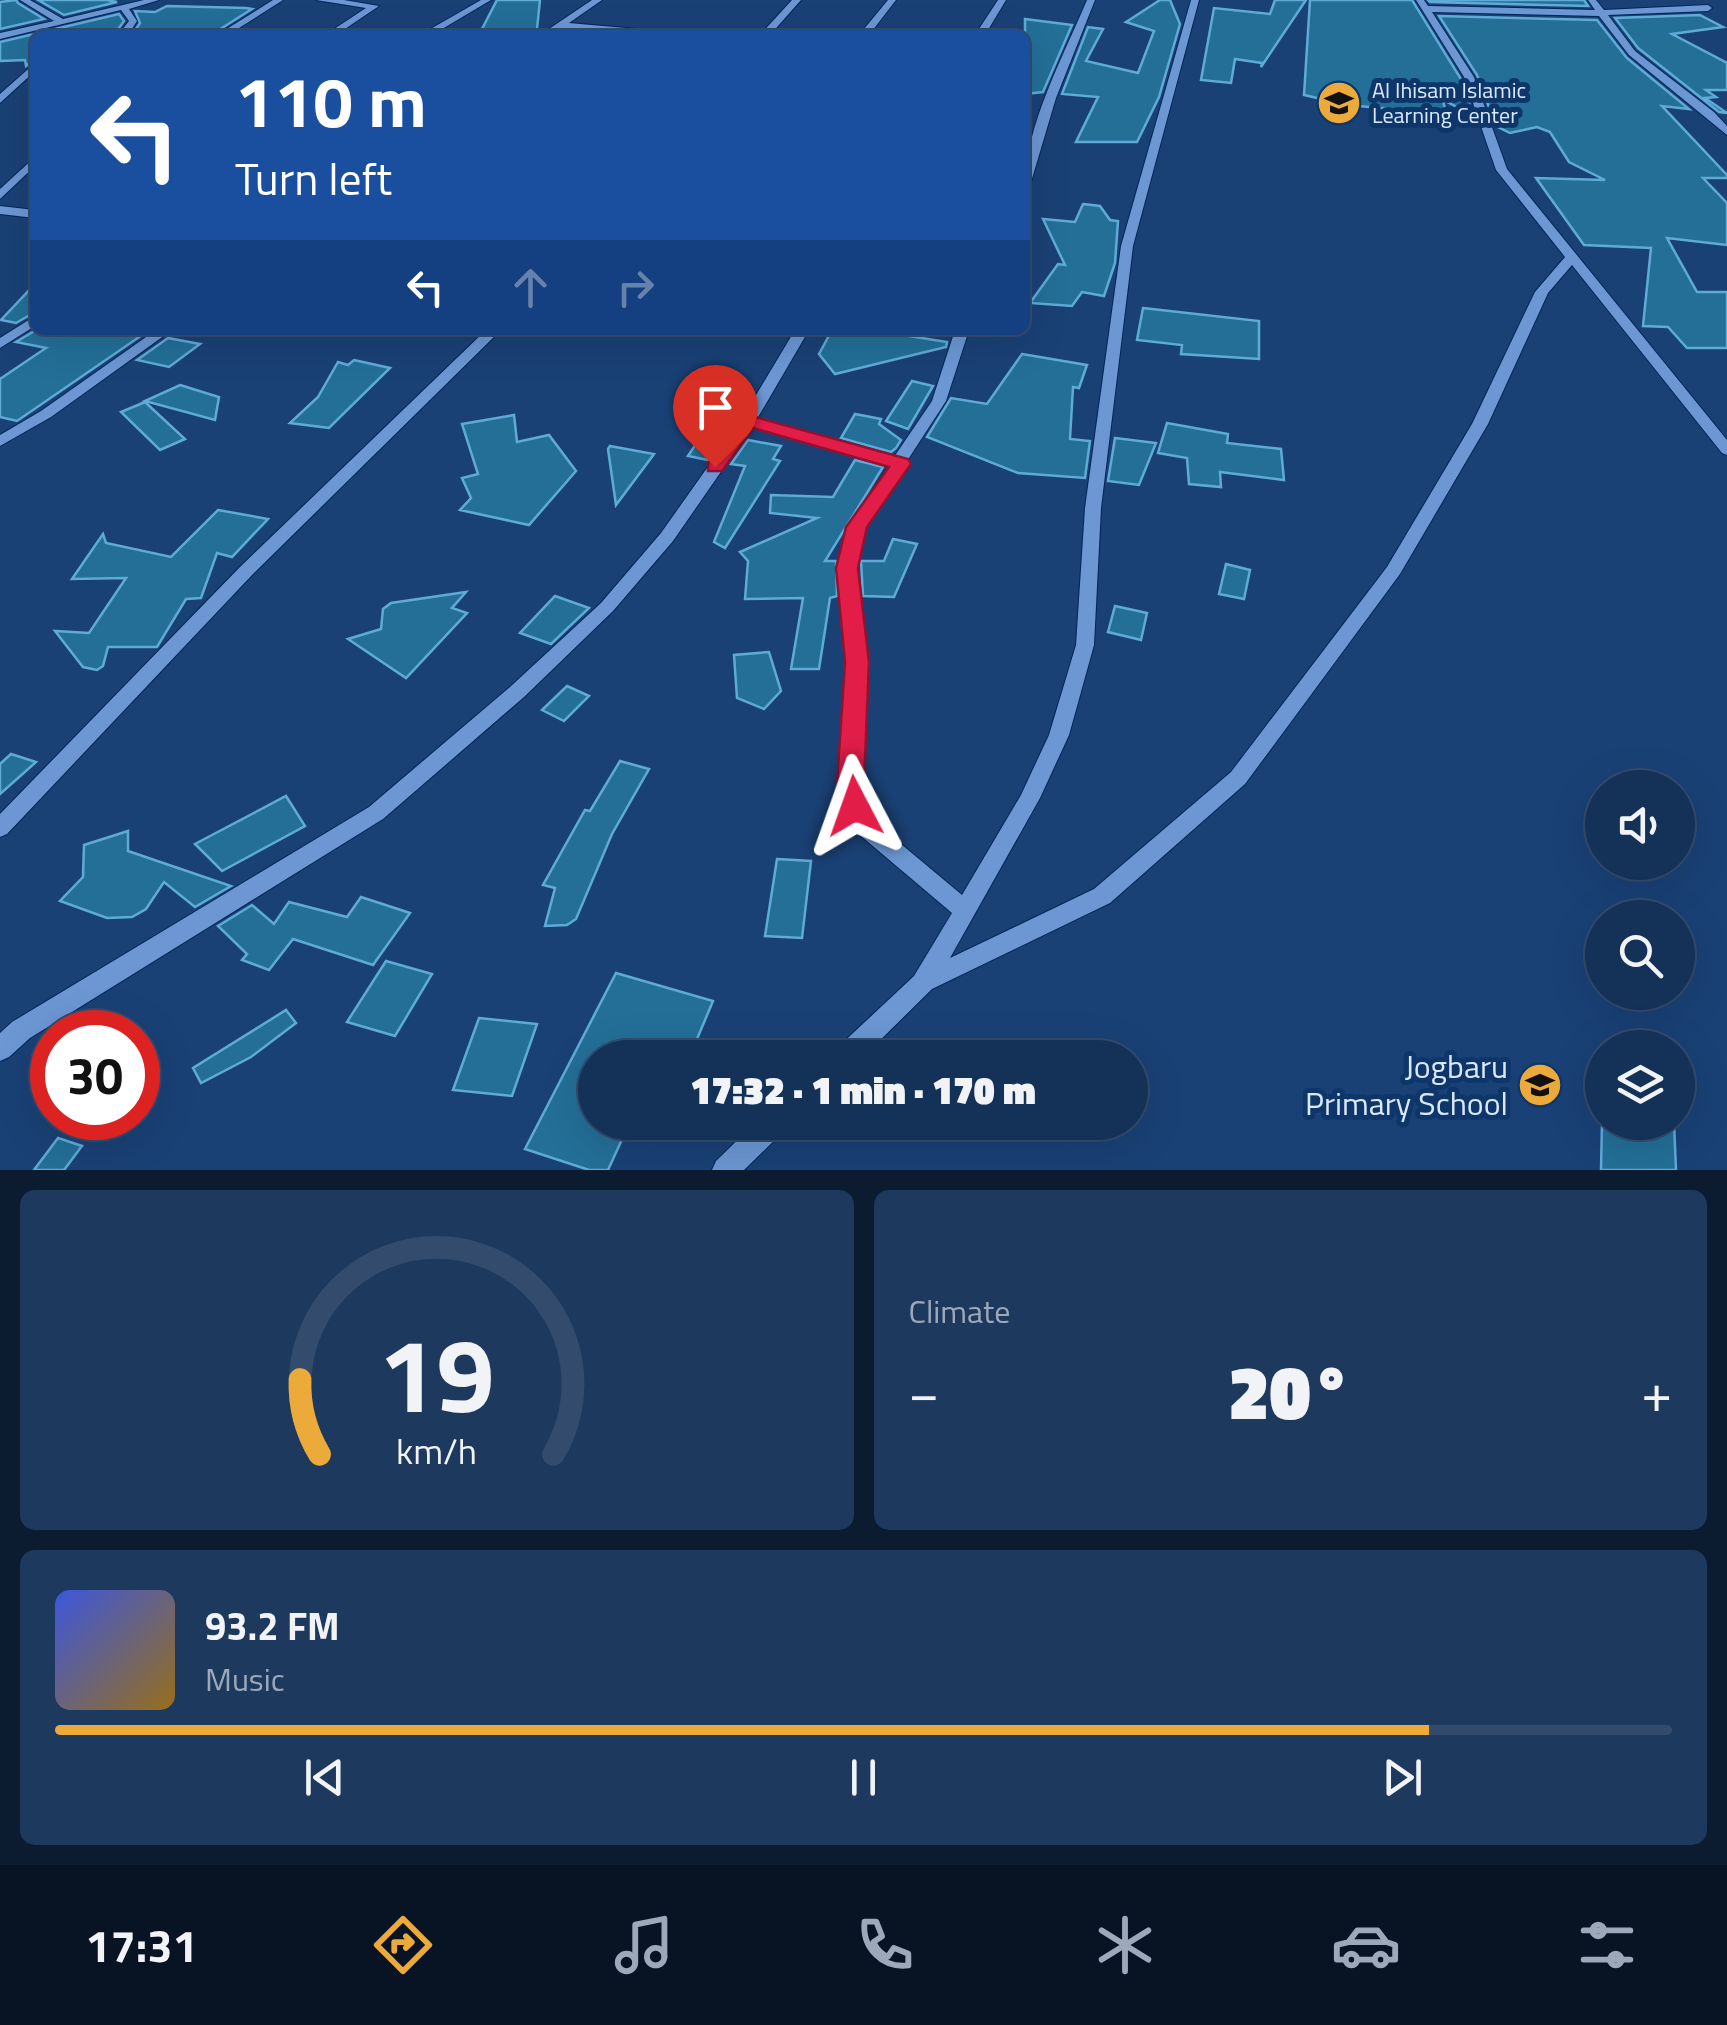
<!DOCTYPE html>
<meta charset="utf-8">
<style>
body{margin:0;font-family:"Titillium Web",sans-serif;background:#1d395e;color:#f1f3f6;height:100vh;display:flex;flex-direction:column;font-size:38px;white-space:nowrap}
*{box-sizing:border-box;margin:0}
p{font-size:32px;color:#9da9ba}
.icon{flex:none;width:55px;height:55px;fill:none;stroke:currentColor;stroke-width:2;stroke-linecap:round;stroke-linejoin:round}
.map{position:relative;height:1170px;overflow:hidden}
.sheet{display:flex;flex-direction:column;gap:20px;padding:20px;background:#0b1b30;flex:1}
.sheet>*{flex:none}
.top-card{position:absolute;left:30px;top:30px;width:1000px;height:305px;border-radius:15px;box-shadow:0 10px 40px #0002,0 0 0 2px #334c6e;background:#1a4fa0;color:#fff;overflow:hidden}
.controls{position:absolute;left:1585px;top:770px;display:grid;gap:20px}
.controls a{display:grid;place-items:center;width:110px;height:110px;border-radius:50%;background:#143158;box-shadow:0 10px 40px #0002,0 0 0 2px #334c6e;font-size:50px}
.speed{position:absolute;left:30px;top:1010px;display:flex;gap:20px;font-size:50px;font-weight:700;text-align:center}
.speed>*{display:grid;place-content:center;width:130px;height:130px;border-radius:50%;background:#143158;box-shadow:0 10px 40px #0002,0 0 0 2px #334c6e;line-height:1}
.speed .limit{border:15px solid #d22;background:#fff;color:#111}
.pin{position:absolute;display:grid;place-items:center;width:85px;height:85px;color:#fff;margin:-102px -42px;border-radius:50% 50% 50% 0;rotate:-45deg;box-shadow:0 0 10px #0007}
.pin .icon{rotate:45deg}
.me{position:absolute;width:110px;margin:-55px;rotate:356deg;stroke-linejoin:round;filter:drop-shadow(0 0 8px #0008)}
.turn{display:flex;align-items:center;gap:35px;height:210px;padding:0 40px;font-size:45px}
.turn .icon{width:130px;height:130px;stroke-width:2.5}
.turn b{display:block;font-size:70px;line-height:85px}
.lanes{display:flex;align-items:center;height:95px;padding:0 40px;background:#0003;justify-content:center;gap:50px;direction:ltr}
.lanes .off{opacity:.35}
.big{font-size:75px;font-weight:800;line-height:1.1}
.sheet .tile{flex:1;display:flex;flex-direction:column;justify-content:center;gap:15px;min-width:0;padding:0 35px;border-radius:15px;background:#1d395e}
.sheet .dial{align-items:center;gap:0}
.dial svg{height:260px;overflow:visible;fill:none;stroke:#334c6e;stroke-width:7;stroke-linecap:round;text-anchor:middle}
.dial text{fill:#f1f3f6;stroke:none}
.song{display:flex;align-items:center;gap:30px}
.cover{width:120px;height:120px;border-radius:15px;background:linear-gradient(135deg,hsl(230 70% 55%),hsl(40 70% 35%))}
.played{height:10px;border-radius:5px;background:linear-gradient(90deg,#ebaa39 85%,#334c6e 85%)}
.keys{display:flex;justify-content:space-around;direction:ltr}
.heat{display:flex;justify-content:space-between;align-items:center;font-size:55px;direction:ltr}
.sheet .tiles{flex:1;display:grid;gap:20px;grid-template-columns:1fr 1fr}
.tile:last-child{grid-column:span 2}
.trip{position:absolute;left:578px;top:1040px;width:570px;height:100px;border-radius:50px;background:#143158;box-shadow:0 10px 40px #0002,0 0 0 2px #334c6e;font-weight:800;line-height:100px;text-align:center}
.menu{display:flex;height:160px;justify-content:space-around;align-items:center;background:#081423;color:#9da9ba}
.menu .icon{width:70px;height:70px}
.menu .on{color:#ebaa39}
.menu b{font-size:45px;color:#f1f3f6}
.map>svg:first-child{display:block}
.building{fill:#236f98;stroke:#5fabd8;stroke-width:2.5}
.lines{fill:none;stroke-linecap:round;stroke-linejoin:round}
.minor-casing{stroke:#002658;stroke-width:2}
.minor{fill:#6c97d3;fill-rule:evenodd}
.route{fill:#e11d48;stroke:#92132f;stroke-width:2.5}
.labels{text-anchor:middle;stroke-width:10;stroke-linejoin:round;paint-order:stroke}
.far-poi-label{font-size:22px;fill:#dbe9fd;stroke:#0e366a;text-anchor:start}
.near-poi-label{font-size:32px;fill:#dbe9fd;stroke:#0e366a;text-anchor:end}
</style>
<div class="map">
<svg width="1727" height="1170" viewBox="0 0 1727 1170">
<rect width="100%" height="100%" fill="#1a4176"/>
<g class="building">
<polygon points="16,0 18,3 44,19 0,29 0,2"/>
<polygon points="38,0 107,0 117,2 64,15"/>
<polygon points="497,0 540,0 537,29 515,35 481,31"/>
<polygon points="1160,0 1170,0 1180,24 1159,97 1137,142 1076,142 1098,97 1062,94 1088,27 1103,29 1086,61 1138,73 1154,31 1126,22"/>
<polygon points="1275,0 1306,0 1261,67 1262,63 1235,59 1231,83 1201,80 1214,8 1270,14"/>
<polygon points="1310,0 1412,0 1461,79 1473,115 1443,100 1446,114 1348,105 1304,95"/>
<polygon points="1428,0 1584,0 1588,6 1430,2"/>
<polygon points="167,6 246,8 252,9 214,33 132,35 140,23 135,11 155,12"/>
<polygon points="119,14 124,21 114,35 35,35 35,59 26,66 25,60 0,61 0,42"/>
<polygon points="1700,15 1723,27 1672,34 1727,63 1727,90 1706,90 1716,97 1705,98 1727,113 1719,112 1638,48 1615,18"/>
<polygon points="1439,16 1597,20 1627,58 1689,109 1662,106 1727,175 1727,178 1703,178 1727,203 1727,245 1667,238 1697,292 1727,292 1727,348 1687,348 1668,327 1643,326 1651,248 1584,245 1536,178 1605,180 1569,162 1550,132 1537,127 1510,133 1496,126 1477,75"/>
<polygon points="1025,19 1072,25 1043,92 1025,94"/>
<polygon points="1083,204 1100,206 1110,220 1118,221 1115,263 1104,296 1082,292 1072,306 1030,303 1058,264 1065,265 1043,219 1075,222"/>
<polygon points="35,284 35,312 16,323 1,320"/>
<polygon points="1143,308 1259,321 1259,359 1181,354 1182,345 1137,340"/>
<polygon points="36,330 126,330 145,333 17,421 0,417 0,379 46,348 16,342"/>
<polygon points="832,330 917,330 909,336 947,342 946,347 835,374 819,354"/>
<polygon points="168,338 200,344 169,367 137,360"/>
<polygon points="1022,354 1087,365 1079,388 1073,387 1070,439 1090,441 1085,478 1018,473 927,437 951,398 987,404"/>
<polygon points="354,360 390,368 329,428 290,423 318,397 338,362 348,365"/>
<polygon points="912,381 933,386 908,429 886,421"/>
<polygon points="180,385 219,397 215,420 145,401"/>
<polygon points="145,402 185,439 160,450 121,412"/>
<polygon points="855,414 881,419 879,424 901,440 896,448 891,452 841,438"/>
<polygon points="514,415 517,442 549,435 576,471 529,525 460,510 471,498 462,478 478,474 462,424"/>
<polygon points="1167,423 1228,434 1227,443 1281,449 1284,480 1220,472 1221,487 1189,484 1187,458 1158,453"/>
<polygon points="704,432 725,436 708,460 688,456"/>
<polygon points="1115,438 1156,443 1139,485 1108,481"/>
<polygon points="748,440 781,446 773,459 780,461 725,548 714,542 745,466 731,464"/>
<polygon points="610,446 654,454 616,505 608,449"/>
<polygon points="855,460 883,467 825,561 836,561 837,596 830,598 819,669 791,669 803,598 745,599 748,561 740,552 817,518 770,513 771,495 833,497"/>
<polygon points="218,510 268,519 232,557 217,553 201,598 186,599 157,647 108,647 103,666 97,670 83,667 55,631 89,633 126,578 72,579 103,534 106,543 171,557"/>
<polygon points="893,539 917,544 894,597 863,596 861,561 884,561"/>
<polygon points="1226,564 1250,570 1244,599 1219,594"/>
<polygon points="466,592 452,608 467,613 406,678 348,639 381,629 383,609 391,603"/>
<polygon points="555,596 589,608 551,644 520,633"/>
<polygon points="1115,606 1147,613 1141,640 1108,632"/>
<polygon points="769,652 781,691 764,709 737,698 734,655"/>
<polygon points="567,686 589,696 564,721 542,710"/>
<polygon points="11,754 36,762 0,794 0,764"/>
<polygon points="620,761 649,769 612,834 576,919 567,925 545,926 555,888 543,885 585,810 590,811"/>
<polygon points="286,796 305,826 222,871 195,844"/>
<polygon points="128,831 128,851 231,886 195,907 164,882 146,909 132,917 107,918 60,901 83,877 84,845"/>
<polygon points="777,859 811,861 802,938 765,936"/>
<polygon points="361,897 410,913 373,965 293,939 269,970 242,960 247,954 218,926 252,905 274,924 289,902 347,917"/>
<polygon points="386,961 432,974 395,1036 347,1022"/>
<polygon points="616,973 713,1001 689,1058 595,1058 595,1122 630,1122 608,1170 589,1170 525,1149"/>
<polygon points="286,1010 296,1023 251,1057 201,1083 193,1068"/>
<polygon points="479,1018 537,1024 512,1096 453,1090"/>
<polygon points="1602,1122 1674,1122 1676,1170 1601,1170"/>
<polygon points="58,1138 82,1146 64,1170 34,1170"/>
</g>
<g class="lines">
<g class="minor-casing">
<g id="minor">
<polygon points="20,0 30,0 63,19 144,0 159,0 129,9 137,21 128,35 118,35 129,21 121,10 0,39 0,33 54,21"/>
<polygon points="273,0 283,0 228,35 217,35"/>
<polygon points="316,0 344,0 379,6 336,35 325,35 366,8"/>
<polygon points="481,0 491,0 432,35 420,35"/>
<polygon points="592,0 602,0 569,23 671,32 676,35 641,35 562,28 551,35 540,35"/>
<polygon points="792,0 801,0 770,35 760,35"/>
<polygon points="888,0 896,0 869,35 859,35"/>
<polygon points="998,0 1006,0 985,35 975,35"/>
<path d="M1087,0H1095L1056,98L1031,182L1025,185C1025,126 1064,55 1087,0Z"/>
<polygon points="1191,0 1199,0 1133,246 1101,508 1094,645 1069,735 1040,798 950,958 1094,889 1231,772 1387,567 1472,424 1535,292 1565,257 1496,170 1464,77 1416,0 1424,0 1428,6 1595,10 1588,0 1596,0 1604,10 1708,5 1712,8 1708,11 1608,15 1635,51 1714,112 1727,126 1727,135 1629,55 1599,16 1432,12 1474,77 1507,169 1727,440 1727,455 1722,453 1572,265 1548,293 1488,424 1400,574 1245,784 1110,903 932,989 862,1058 832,1058 835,1050 914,976 952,913 861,836 845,806 840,784 848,662 838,568 848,527 889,465 752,427 673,541 613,611 524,697 383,819 30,1038 9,1057 0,1061 0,1033 12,1022 369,807 510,687 601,603 661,533 741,420 795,330 809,330 757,419 894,457 932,401 955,330 969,330 946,401 907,461 909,464 903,468 864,527 856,568 866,662 860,784 865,805 877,824 962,895 1021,795 1049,735 1076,645 1085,508 1121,246"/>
<polygon points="35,63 35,71 0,103 0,94"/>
<polygon points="35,157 35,166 0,199 0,189"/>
<polygon points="0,206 35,210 35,218 0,214"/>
<polygon points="35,316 35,326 0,348 0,338"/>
<polygon points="156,330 172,330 51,417 0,446 0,435 41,411"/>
<polygon points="486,330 501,330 252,575 7,834 0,837 0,814 240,567"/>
<polygon points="756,1122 788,1122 784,1131 744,1170 712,1170 716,1161"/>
</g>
</g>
<use href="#minor" class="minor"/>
</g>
<polygon class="route" points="748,415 908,459 911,464 867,527 858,568 869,662 864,784 869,806 865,814 855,817 846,814 837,784 845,662 836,568 846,527 889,467 753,428 722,471 708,471 708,463 741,416"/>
<defs>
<g id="school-disc" transform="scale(2.25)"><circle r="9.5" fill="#ebaa39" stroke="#0e366a"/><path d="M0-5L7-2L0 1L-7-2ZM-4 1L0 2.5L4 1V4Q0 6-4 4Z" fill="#111"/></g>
</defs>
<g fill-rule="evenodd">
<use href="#school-disc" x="1339" y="103"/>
<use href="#school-disc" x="1540" y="1085"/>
</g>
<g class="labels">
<g class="far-poi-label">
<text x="1372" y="98">Al Ihisam Islamic<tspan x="1372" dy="25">Learning Center</tspan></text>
</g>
<g class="near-poi-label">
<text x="1508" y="1078">Jogbaru<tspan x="1508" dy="37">Primary School</tspan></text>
</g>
</g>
</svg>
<div class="controls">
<a><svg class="icon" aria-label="sound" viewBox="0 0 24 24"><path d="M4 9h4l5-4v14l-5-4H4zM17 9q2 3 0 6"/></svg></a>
<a><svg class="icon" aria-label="search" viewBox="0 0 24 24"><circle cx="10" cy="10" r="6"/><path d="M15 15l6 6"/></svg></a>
<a><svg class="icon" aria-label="layers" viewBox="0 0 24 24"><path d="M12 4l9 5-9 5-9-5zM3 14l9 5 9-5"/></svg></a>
</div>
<div class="speed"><div class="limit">30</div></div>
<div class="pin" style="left:715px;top:467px;background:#d93025"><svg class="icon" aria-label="arrive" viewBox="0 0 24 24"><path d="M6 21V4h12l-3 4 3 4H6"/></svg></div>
<svg class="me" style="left:855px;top:806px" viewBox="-20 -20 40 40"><path d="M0-17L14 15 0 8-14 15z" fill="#e11d48" stroke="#fff" stroke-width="4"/></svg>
<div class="trip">17:32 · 1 min · 170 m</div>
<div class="top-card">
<div class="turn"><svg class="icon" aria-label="left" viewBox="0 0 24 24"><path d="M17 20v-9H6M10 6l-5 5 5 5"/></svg><div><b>110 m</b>Turn left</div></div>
<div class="lanes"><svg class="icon" aria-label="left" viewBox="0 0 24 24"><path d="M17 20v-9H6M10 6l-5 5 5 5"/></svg><svg class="icon off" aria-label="ahead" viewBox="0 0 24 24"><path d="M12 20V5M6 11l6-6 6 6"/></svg><svg class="icon off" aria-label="right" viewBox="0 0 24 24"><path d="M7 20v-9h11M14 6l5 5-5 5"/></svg></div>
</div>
</div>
<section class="sheet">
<div class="tiles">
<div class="tile dial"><svg viewBox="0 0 100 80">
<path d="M14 69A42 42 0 1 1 86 69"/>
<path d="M14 69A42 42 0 0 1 8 46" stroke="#ebaa39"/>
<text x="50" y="56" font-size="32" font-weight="700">19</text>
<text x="50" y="72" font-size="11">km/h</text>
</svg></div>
<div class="tile"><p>Climate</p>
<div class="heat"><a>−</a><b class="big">20°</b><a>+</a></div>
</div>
<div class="tile">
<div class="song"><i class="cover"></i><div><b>93.2 FM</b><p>Music</p></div></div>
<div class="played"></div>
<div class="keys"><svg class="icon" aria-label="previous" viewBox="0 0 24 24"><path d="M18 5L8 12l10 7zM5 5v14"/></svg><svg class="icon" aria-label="pause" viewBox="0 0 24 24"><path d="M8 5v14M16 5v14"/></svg><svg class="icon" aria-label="next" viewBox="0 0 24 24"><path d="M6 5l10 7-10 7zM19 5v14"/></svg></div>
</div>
</div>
</section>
<nav class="menu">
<b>17:31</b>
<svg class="icon on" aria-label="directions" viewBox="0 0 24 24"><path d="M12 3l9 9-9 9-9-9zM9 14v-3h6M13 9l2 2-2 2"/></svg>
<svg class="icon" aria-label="music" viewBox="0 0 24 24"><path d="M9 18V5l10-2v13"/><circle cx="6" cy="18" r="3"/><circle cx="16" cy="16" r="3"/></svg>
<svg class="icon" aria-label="phone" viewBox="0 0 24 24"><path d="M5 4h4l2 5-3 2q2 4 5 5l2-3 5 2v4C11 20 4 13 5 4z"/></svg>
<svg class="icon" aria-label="climate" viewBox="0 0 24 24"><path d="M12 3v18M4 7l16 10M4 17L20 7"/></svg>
<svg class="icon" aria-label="car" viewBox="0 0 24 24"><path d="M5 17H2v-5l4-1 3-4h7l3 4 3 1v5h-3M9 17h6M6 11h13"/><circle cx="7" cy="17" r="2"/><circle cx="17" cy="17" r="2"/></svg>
<svg class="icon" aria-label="filters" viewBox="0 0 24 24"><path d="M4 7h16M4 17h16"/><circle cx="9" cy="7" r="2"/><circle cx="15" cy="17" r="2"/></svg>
</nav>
